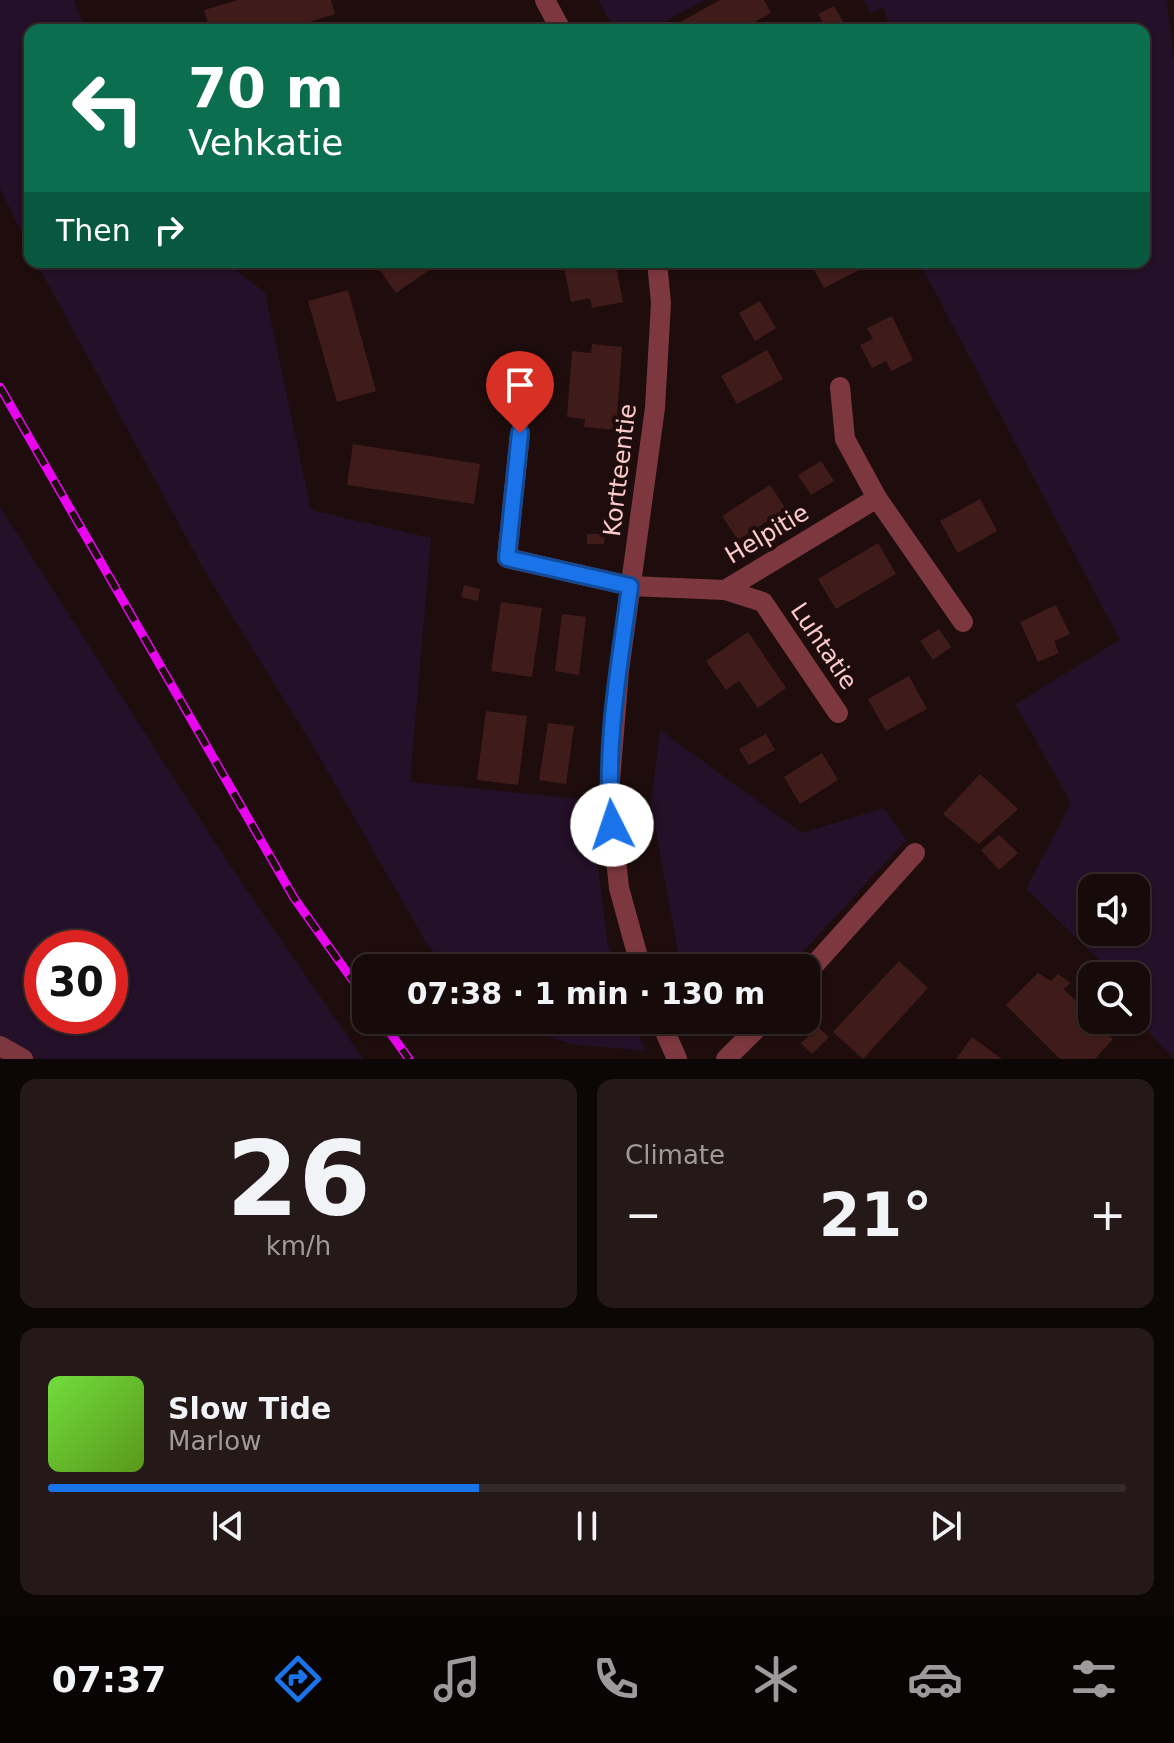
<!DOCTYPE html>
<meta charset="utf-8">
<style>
body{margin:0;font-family:"DejaVu Sans",sans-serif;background:#241818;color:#f1f3f6;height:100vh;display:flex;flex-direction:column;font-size:30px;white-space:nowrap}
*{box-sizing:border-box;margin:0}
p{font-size:26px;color:#9e9a9c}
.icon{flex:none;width:44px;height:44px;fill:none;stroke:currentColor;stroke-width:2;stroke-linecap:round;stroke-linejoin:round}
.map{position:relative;height:1059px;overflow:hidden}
.drawer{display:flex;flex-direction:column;gap:20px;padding:20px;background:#0d0606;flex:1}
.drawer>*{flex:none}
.top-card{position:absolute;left:24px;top:24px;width:1126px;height:244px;border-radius:16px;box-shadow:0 2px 6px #0004,0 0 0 2px #362b2b;background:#0b6e4f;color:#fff;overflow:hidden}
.buttons{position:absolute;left:1078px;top:874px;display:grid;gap:16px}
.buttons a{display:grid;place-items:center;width:72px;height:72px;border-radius:16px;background:#170a0a;box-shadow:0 2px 6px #0004,0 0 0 2px #362b2b;font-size:40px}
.speed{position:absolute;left:24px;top:930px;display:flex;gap:16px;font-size:40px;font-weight:700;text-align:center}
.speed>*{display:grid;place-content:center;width:104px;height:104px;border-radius:50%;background:#170a0a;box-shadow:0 2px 6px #0004,0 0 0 2px #362b2b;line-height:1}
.speed .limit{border:12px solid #d22;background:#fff;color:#111}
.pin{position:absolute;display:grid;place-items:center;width:68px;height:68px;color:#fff;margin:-82px -34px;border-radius:50% 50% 50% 0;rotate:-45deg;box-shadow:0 0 8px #0007}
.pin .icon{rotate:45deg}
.me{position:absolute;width:88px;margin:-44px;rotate:356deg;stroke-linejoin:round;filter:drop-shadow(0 0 6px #0008)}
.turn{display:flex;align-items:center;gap:28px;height:168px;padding:0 32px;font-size:36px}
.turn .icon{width:104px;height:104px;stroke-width:2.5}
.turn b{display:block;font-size:56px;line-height:68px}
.then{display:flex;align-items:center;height:76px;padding:0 32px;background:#0003;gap:16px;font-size:30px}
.big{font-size:60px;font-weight:700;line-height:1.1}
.drawer .widget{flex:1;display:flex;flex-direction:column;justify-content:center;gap:12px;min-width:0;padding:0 28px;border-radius:16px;background:#241818}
.drawer .dial{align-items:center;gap:0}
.dial b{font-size:104px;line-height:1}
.song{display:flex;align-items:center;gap:24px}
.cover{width:96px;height:96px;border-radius:12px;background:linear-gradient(135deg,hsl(100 70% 55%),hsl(90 70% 35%))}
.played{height:8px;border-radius:4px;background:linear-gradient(90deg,#1a73e8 40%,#362b2b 40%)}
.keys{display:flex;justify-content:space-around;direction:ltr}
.heat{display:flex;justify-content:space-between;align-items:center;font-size:44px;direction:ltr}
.drawer .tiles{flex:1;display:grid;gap:20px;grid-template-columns:1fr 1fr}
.widget:last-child{grid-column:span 2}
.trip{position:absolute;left:352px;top:954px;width:468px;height:80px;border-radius:16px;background:#170a0a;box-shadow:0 2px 6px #0004,0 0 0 2px #362b2b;font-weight:700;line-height:80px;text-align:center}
.tabs{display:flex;height:128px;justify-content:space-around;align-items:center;background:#090404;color:#9e9a9c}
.tabs .icon{width:56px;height:56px}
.tabs .active{color:#1a73e8}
.tabs b{font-size:36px;color:#f1f3f6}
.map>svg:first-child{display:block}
.green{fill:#241028;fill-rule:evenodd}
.building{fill:#3f1c19}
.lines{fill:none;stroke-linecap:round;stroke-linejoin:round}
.minor{stroke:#7d383f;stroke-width:20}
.rail-casing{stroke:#e905f0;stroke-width:9}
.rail{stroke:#1f0d0d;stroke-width:6;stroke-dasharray:18;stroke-linecap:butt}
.route-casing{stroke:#114b97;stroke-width:20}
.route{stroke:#1a73e8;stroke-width:14}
.labels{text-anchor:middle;stroke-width:8;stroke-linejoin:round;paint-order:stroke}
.street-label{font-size:24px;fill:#fecbcc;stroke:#1f0d0d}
</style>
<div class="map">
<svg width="1174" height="1059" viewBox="0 0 1174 1059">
<rect width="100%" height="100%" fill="#1f0d0d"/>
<g class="green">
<polygon points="0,0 74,0 85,30 30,30 30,250 0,188"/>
<polygon points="598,0 705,0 648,30 615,30"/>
<path d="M864,0H1167L1174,63V1059L1136,1018V976H1111L1104,965L1026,889L1071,803L1015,704L1120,640L919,262H1144V30H891L883,8L870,13ZM1136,888V932H1092V888Z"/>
<polygon points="36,262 224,262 265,292 311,510 431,538 410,782 589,800 608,945 616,968 448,968 427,944 316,751 208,577"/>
<path d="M0,507L227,861L363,1059H0ZM42,948H110V1016H42Z"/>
<polygon points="660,730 802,833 884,808 906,840 788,968 681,968 651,805"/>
<polygon points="494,1020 634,1020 645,1051 571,1044"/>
</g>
<g class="building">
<polygon points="238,0 331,0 335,14 284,30 210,30 204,10"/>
<polygon points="720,0 764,0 771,13 740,30 666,30"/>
<polygon points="834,6 848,30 827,30 818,14"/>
<polygon points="374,262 441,262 396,293"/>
<polygon points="563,262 615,262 623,302 592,308 590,298 571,302"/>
<polygon points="810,262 875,262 824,288"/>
<polygon points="348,290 376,391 337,402 308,301"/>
<polygon points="760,301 776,328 755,341 739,313"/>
<polygon points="892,316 913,360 891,371 886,361 872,368 860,345 873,339 867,328"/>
<polygon points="592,344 622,347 616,430 584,427 585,419 567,417 572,351 591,353"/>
<polygon points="767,350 783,379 737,404 721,376"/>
<polygon points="353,444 480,464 474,504 347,485"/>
<polygon points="821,461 834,481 811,495 798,475"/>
<polygon points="770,485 786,509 738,540 722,516"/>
<polygon points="980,499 997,531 958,553 940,521"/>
<polygon points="587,534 605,534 604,544 587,544"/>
<polygon points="878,543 896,574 836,609 818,579"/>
<polygon points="464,585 480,589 478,601 461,597"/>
<polygon points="501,602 542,608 532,677 491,671"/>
<polygon points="1056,605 1070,634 1054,641 1059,653 1038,662 1020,622"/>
<polygon points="562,614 586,617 579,675 555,671"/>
<polygon points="939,629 951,647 933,660 920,641"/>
<polygon points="748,632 786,688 758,708 739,681 726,690 706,661"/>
<polygon points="909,676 927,709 886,731 868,699"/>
<polygon points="486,711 527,716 518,785 477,780"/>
<polygon points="548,723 574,726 566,784 539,780"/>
<polygon points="766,734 775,750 749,765 739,749"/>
<polygon points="822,753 838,780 800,804 784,777"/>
<polygon points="980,774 1018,809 979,844 943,814"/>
<polygon points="999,835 1018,853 999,870 981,850"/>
<polygon points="899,961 928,988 863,1059 833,1032"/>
<polygon points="1038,973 1051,981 1058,974 1071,983 1063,989 1083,1007 1092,999 1092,1020 1097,1020 1094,1023 1113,1039 1095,1059 1060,1059 1006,1005"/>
<polygon points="818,1027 829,1037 812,1054 801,1043"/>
<polygon points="972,1037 1002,1059 956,1059"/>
</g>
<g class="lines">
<g class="minor">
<polyline points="545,0 561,30"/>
<polyline points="840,387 845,439 877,498 963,622"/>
<polyline points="520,433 507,558 630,586 725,590 877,498"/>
<polyline points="725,590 763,602 838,713"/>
<polyline points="641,968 619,888 609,793 619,671 655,408 661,303 657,262"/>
<polyline points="806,974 915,853"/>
<polyline points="660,1020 677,1059"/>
<polyline points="0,1046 23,1059"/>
<polyline points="726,1059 765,1020"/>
</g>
<g class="rail-casing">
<g id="rail">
<polyline points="0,387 294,898 366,999"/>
<polyline points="381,1020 409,1059"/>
</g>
</g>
<use href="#rail" class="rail"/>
</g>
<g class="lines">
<g class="route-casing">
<path id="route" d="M520,433L507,558L630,586C620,663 604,746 612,825"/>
</g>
<use href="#route" class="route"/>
</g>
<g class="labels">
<g class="street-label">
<text transform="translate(620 470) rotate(-83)" y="8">Kortteentie</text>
<text transform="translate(767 534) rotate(-31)" y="8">Helpitie</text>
<text transform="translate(824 646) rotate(56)" y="8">Luhtatie</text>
</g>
</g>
</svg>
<div class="buttons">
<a><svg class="icon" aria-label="sound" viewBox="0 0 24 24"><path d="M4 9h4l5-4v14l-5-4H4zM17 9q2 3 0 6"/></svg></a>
<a><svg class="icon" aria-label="search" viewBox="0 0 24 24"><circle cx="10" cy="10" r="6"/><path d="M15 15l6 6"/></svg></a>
</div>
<div class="speed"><div class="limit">30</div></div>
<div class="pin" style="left:520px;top:433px;background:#d93025"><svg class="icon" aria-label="arrive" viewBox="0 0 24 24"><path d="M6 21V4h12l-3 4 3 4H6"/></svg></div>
<svg class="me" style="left:612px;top:825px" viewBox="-20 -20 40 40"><circle r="19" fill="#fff"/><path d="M0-13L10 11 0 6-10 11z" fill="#1a73e8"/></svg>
<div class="trip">07:38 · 1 min · 130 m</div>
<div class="top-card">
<div class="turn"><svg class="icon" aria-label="left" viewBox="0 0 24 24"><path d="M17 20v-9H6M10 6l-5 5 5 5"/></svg><div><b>70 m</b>Vehkatie</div></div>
<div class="then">Then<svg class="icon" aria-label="right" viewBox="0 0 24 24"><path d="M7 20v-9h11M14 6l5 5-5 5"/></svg></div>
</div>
</div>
<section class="drawer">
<div class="tiles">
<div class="widget dial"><b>26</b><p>km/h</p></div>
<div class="widget"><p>Climate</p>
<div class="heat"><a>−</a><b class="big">21°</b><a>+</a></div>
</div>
<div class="widget">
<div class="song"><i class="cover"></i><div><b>Slow Tide</b><p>Marlow</p></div></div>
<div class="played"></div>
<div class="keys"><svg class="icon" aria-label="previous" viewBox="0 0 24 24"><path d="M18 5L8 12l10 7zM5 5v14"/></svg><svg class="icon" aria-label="pause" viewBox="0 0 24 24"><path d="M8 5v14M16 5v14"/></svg><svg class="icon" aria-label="next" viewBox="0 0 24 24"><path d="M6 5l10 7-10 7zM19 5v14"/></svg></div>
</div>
</div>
</section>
<nav class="tabs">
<b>07:37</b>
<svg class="icon active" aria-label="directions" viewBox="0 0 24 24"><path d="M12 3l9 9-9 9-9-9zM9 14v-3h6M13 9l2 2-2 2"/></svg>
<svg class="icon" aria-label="music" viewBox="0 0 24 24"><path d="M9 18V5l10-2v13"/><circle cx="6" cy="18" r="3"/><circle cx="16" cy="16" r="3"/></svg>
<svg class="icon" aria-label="phone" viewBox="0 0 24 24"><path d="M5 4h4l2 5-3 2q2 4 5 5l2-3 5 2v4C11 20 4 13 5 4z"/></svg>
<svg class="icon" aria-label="climate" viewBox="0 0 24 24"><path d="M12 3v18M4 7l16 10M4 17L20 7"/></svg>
<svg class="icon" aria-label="car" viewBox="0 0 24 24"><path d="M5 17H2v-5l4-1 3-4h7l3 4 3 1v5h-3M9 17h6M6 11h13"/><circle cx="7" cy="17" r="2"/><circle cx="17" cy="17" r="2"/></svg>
<svg class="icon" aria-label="filters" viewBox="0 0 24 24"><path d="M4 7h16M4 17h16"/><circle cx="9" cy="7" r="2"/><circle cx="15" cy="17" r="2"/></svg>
</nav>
